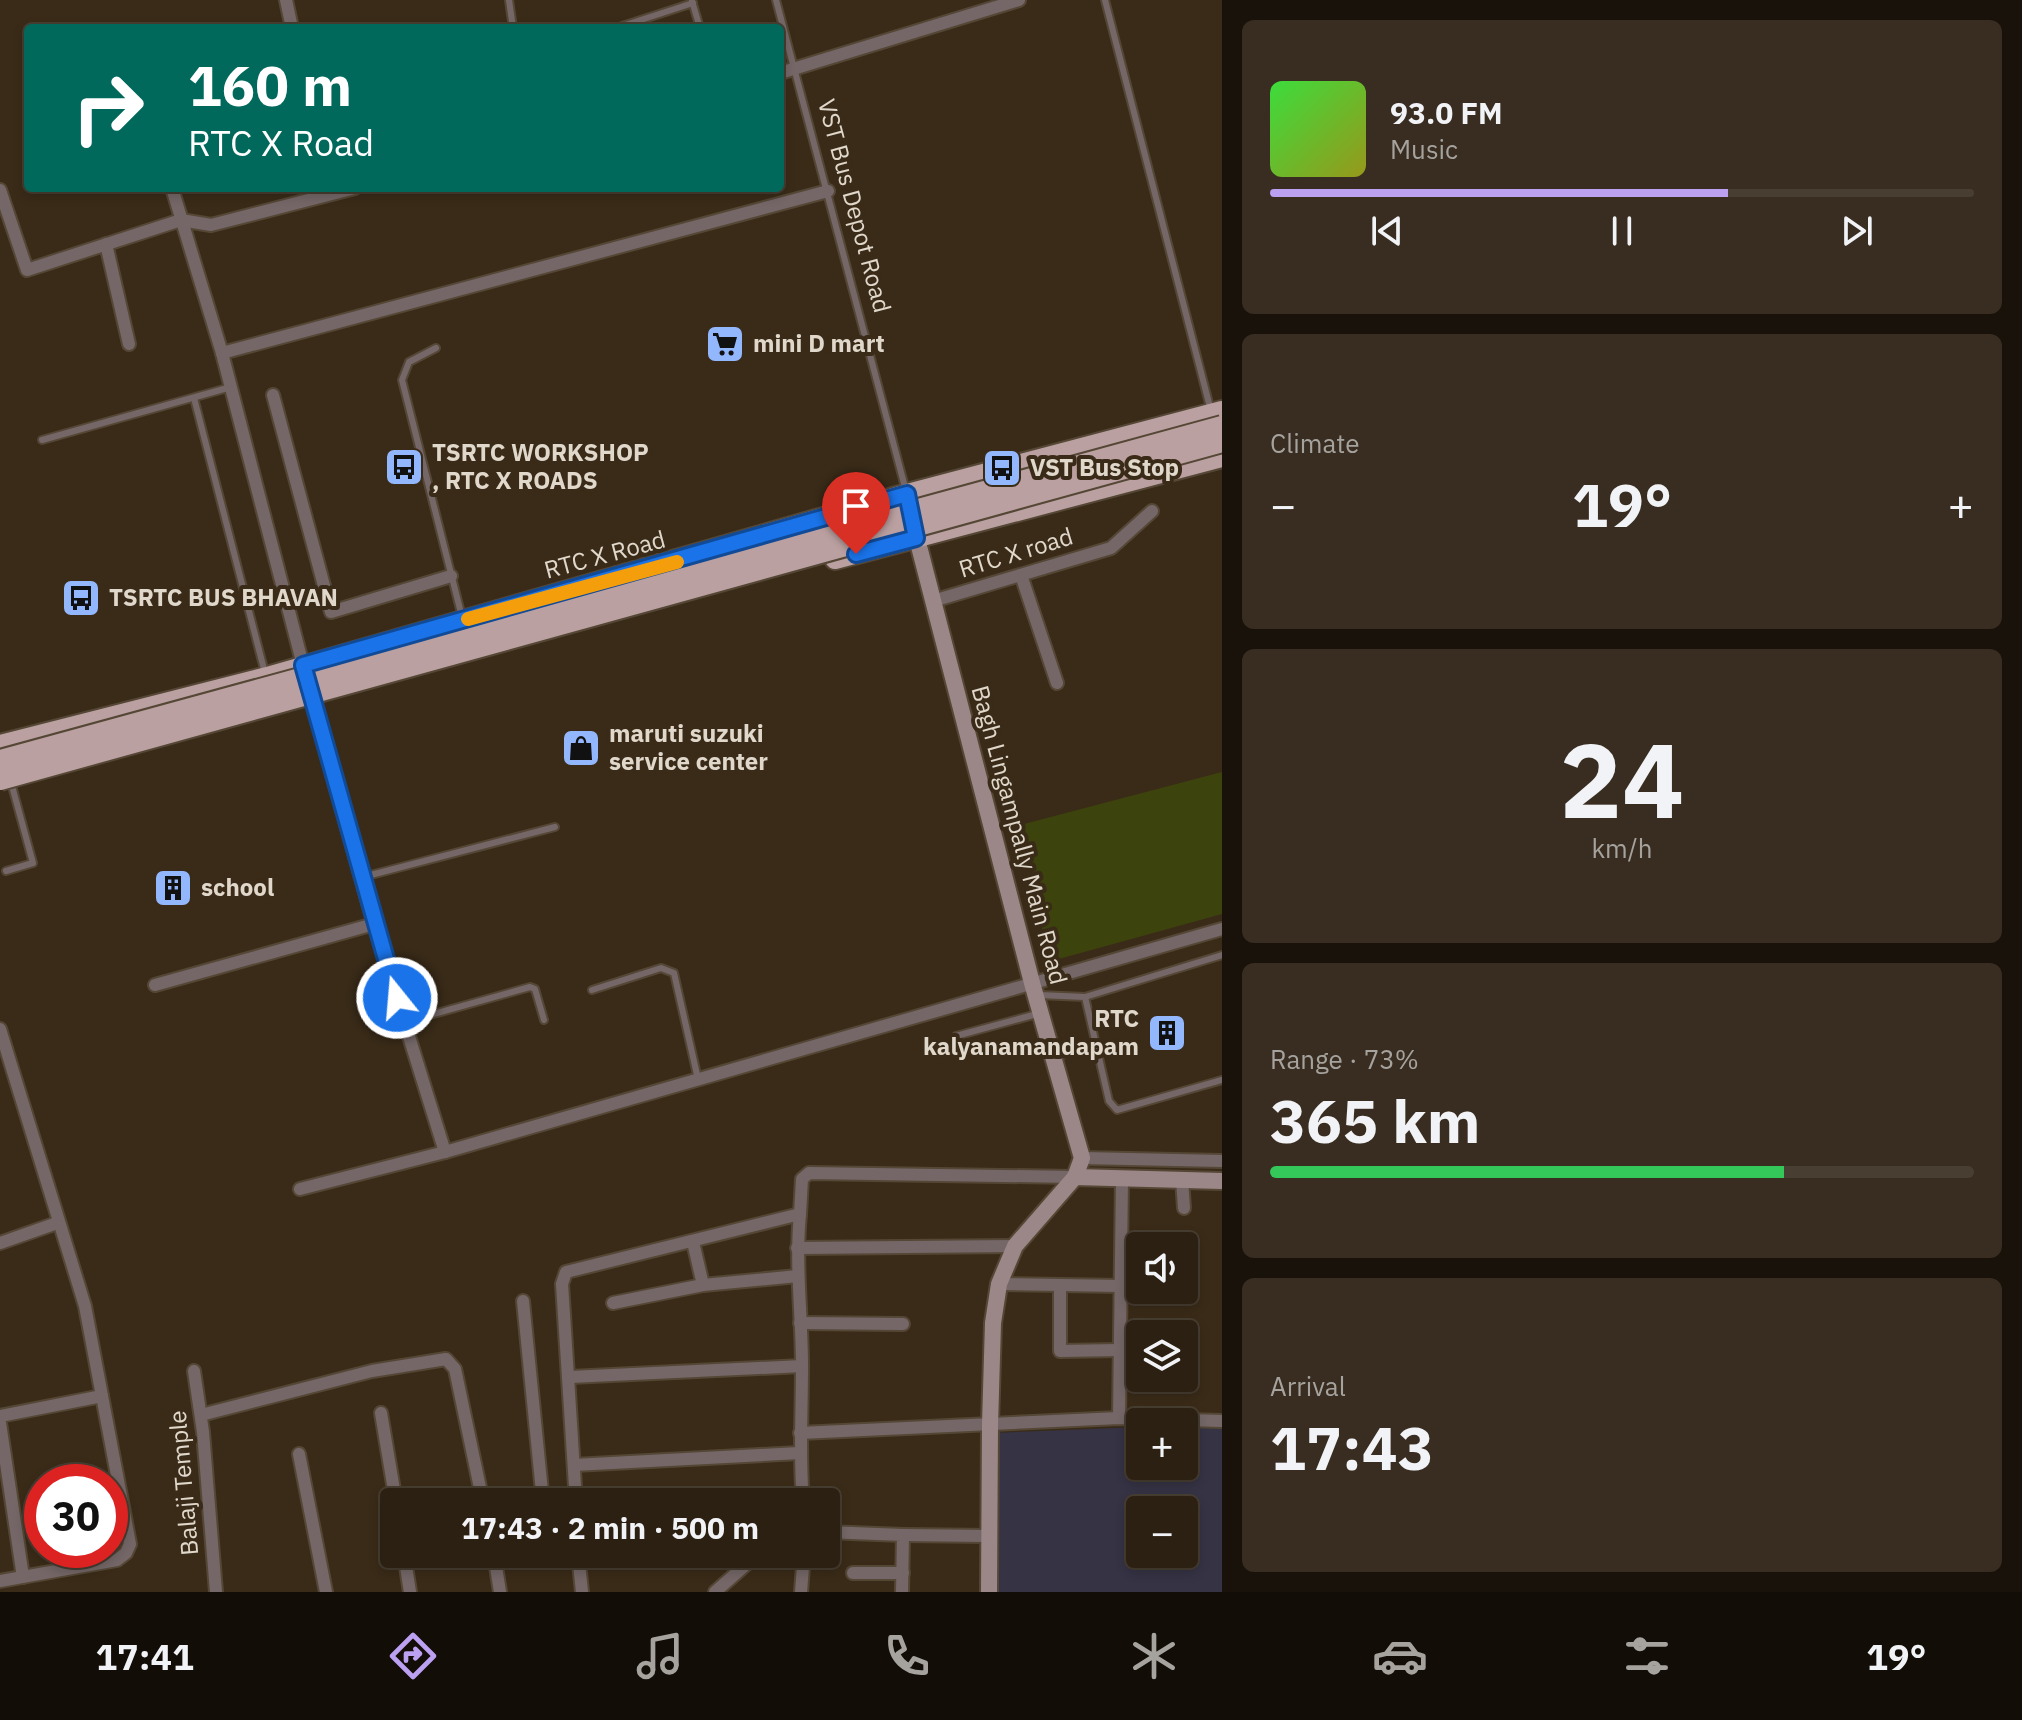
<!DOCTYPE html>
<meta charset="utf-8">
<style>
body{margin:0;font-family:"IBM Plex Sans",sans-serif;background:#382d20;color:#f1f3f6;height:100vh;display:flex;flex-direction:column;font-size:30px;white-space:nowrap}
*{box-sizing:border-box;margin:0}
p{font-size:26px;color:#a6a39f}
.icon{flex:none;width:44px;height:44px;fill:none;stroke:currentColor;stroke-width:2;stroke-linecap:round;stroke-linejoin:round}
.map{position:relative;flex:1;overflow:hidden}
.details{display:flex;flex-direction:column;gap:20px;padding:20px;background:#18120a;width:800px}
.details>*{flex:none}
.guide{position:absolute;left:24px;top:24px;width:760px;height:168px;border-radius:8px;box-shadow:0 4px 12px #0003,0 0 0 2px #483e32;background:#00695c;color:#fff;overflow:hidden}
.fabs{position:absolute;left:1126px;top:1232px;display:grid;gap:16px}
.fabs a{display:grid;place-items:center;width:72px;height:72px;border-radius:8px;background:#2c2012;box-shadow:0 4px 12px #0003,0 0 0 2px #483e32;font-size:40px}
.speed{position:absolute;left:24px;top:1464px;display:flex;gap:16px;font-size:40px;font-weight:700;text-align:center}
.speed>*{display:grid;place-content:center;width:104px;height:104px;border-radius:50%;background:#2c2012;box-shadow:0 4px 12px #0003,0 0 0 2px #483e32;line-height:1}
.speed .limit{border:12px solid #d22;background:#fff;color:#111}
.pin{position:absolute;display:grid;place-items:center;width:68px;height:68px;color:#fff;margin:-82px -34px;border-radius:50% 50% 50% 0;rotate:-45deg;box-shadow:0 0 8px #0007}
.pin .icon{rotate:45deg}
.me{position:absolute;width:88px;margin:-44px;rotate:343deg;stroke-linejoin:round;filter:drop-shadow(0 0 6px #0008)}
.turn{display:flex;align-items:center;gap:28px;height:168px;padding:0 32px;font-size:36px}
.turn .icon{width:104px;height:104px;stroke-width:2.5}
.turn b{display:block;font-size:56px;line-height:68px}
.big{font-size:60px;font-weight:700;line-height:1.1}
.details .tile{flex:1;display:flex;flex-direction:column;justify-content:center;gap:12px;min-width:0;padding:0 28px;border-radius:12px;background:#382d20}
.details .dial{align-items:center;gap:0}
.dial b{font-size:104px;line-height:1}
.song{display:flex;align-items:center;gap:24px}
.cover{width:96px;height:96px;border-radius:12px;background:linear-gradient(135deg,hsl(120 70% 55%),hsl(60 70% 35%))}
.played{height:8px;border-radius:4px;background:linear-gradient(90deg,#bca0f2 65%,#483e32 65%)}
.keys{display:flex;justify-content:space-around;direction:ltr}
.heat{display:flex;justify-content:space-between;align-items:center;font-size:44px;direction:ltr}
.charge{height:12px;border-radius:6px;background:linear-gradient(90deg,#34c759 73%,#483e32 0)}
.trip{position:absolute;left:380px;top:1488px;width:460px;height:80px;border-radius:8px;background:#2c2012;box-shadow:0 4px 12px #0003,0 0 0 2px #483e32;font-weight:700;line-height:80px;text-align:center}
.tabs{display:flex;height:128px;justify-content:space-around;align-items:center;background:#120d07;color:#a6a39f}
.tabs .icon{width:56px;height:56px}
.tabs .active{color:#bca0f2}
.tabs b{font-size:36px;color:#f1f3f6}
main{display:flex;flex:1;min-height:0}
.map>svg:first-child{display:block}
.education{fill:#353344;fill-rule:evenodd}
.green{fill:#3d430d}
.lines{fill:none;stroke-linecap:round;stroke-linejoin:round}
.lane-casing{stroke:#554735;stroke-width:10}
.street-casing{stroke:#554735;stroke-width:16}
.secondary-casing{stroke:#554735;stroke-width:20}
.primary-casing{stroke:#554735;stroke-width:24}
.lane{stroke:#756768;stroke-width:6}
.street{stroke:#756768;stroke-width:12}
.secondary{stroke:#9c8788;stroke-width:16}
.primary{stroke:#bba0a1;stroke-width:20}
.primary-bridge-casing{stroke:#554735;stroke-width:24;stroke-linecap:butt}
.primary-bridge{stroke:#bba0a1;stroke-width:20}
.route-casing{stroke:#114b97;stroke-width:20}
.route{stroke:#1a73e8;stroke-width:14}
.slow{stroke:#f59e0b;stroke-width:14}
.labels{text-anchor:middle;stroke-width:8;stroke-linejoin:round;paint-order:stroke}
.street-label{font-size:24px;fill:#e1d8cc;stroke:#3a2b18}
.poi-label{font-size:24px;font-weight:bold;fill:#e1d8cc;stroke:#3a2b18;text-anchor:start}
</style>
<main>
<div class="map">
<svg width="1222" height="1592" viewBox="0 0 1222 1592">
<rect width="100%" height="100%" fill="#3a2b18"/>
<path class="education" d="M1222,1424V1592H995L994,1433L1140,1427V1466H1184V1425ZM1140,1510H1184V1554H1140Z"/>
<polygon class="green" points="1222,772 1222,914 1048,962 1024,824"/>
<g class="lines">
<g class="lane-casing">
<g id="lane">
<polyline points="509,0 513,28"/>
<polyline points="776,0 906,491"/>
<polyline points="1105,0 1211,411"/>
<polyline points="692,1 700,28"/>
<polyline points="616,28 693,3"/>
<polyline points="436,348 409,362 402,380 462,617"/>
<polyline points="194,398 265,673"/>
<polyline points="42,440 231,387"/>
<polyline points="6,871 33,863 12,786"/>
<polyline points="363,877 555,827"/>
<polyline points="592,990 661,968 674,973 698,1079"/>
<polyline points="1039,995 1085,997 1109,1101 1117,1110 1222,1080"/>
<polyline points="1085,997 1222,955"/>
<polyline points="405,1022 530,987 535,989 544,1020"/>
<polyline points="956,1036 1037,1014"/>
<polyline points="1054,1057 1097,1047"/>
</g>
</g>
<g class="street-casing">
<g id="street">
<polyline points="286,0 292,28"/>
<polyline points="780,73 1019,0"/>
<polyline points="172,188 222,353 305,673"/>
<polyline points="0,190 27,270 181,220 211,225 355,188"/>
<polyline points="106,244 129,344"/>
<polyline points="222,353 828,191"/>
<polyline points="273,395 331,612 451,576"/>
<polyline points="1021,575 1057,683"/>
<polyline points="933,601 1111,548 1152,511"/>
<polyline points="309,691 374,924 445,1152"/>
<polyline points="155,985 374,924"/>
<polyline points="0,1029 85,1306 130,1544 126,1553 117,1560 0,1581"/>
<polyline points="1082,1158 1222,1161"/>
<polyline points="1182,1180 1184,1208"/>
<polyline points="300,1189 445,1152 1222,929"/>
<path d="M800,1214C795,1265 802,1316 802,1367C802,1413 799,1456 803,1502"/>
<polyline points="0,1243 57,1223"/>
<polyline points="797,1248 1015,1246"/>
<polyline points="999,1284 1121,1286"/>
<polyline points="703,1285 798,1276"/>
<polyline points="1060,1287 1060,1351 1120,1350"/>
<polyline points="523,1301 543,1502"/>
<polyline points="613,1303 703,1285 693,1242"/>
<polyline points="800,1323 903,1324"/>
<polyline points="194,1371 203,1432 216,1592"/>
<polyline points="570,1377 802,1366"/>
<polyline points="381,1413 396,1502"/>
<polyline points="201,1415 372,1371 446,1359 455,1369 483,1502"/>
<polyline points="0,1416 102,1396"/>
<polyline points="1119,1418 1122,1178"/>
<polyline points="0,1423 23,1577"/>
<polyline points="800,1433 1119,1418 1222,1421"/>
<polyline points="299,1454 326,1592"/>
<polyline points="574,1465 799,1453"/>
<polyline points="576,1502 562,1284 566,1272 800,1214 802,1179 809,1173 1075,1177"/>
<polyline points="826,1532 903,1535 902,1592"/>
<polyline points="903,1535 989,1536"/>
<polyline points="404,1554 410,1592"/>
<polyline points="494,1554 500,1592"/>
<polyline points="578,1554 582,1592"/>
<polyline points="578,1557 602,1554"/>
<polyline points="853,1573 903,1573"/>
<polyline points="715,1592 758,1554"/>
<polyline points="801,1592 804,1554"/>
</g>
</g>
<g class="secondary-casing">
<g id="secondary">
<polyline points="914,527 1032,983 1082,1158 1075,1177 1015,1246 999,1284 993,1323 990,1425 989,1592"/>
<polyline points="1075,1177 1222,1181"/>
</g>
</g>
<g class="primary-casing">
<g id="primary">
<polyline points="835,559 1222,457"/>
<polyline points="0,745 267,677 907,494 1222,411"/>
</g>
</g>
<use href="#lane" class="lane"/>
<use href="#street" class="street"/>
<use href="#secondary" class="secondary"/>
<use href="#primary" class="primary"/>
<g class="primary-bridge-casing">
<g id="primary-bridge">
<polyline points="0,760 1222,426"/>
<polyline points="0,780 1222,442"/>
</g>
</g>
<use href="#primary-bridge" class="primary-bridge"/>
</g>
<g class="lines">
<g class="route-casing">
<polyline id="route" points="397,998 303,665 907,494 916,538 856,554"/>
</g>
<use href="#route" class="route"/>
<polyline class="slow" points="468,619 677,562"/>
</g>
<defs>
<g id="supermarket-square" transform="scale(2)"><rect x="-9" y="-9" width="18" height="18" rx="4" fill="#93b7fd" stroke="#3a2b18"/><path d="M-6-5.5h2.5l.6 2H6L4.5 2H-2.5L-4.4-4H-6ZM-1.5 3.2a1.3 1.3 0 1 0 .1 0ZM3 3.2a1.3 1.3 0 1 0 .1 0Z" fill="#111"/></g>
<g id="bus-square" transform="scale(2)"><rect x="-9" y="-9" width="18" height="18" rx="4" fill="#93b7fd" stroke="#3a2b18"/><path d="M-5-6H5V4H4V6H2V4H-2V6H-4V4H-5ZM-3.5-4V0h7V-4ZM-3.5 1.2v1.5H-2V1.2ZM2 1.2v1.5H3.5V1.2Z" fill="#111"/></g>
<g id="shop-square" transform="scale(2)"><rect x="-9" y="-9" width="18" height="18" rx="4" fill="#93b7fd" stroke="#3a2b18"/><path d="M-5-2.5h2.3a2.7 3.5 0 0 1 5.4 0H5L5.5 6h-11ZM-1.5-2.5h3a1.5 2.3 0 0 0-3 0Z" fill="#111"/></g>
<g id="building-square" transform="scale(2)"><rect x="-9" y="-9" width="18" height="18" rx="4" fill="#93b7fd" stroke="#3a2b18"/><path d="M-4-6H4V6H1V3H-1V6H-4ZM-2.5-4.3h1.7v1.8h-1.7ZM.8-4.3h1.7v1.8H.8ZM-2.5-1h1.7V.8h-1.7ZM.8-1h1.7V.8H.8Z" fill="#111"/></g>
</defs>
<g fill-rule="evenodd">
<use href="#supermarket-square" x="725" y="344"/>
<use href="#bus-square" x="404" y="467"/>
<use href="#bus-square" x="1002" y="468"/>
<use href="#bus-square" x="81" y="598"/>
<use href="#shop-square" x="581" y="748"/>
<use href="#building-square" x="173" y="888"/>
<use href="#building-square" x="1167" y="1033"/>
</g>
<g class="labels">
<g class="street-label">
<text transform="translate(854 206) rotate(75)" y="8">VST Bus Depot Road</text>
<text transform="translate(1016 553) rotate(-17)" y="8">RTC X road</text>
<text transform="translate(605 555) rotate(-15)" y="8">RTC X Road</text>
<text transform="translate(1019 835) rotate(75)" y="8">Bagh Lingampally Main Road</text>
<text transform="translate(184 1483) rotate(-95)" y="8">Balaji Temple</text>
</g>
<g class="poi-label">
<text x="753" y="352">mini D mart</text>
<text x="432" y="461">TSRTC WORKSHOP<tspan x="432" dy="28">, RTC X ROADS</tspan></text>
<text x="1030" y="476">VST Bus Stop</text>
<text x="109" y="606">TSRTC BUS BHAVAN</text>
<text x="609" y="742">maruti suzuki<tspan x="609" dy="28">service center</tspan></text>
<text x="201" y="896">school</text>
<text x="1139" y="1027" text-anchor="end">RTC<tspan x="1139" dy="28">kalyanamandapam</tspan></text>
</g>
</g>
</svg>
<div class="fabs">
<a><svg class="icon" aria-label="sound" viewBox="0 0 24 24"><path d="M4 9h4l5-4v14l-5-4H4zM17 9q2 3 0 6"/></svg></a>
<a><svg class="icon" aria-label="layers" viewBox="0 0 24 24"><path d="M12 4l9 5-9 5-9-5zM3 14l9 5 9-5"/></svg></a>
<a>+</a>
<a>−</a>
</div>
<div class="speed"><div class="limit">30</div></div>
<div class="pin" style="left:856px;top:554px;background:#d93025"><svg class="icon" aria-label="arrive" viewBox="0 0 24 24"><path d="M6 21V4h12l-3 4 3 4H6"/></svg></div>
<svg class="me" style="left:397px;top:998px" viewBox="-20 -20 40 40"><circle r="17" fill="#1a73e8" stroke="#fff" stroke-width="3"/><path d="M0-11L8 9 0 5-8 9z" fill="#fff"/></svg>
<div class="trip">17:43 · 2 min · 500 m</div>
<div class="guide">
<div class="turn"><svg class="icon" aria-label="right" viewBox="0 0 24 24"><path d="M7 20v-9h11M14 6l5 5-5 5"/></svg><div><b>160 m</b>RTC X Road</div></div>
</div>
</div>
<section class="details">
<div class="tile">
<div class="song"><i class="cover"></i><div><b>93.0 FM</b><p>Music</p></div></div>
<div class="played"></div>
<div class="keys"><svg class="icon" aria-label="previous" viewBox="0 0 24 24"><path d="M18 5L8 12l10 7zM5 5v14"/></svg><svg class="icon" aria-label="pause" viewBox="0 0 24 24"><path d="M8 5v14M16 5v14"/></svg><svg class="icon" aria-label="next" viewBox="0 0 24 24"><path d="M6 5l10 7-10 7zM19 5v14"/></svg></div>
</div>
<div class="tile"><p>Climate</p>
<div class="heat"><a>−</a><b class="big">19°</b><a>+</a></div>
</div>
<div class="tile dial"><b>24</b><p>km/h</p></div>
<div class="tile"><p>Range · 73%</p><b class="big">365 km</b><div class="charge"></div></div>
<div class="tile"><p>Arrival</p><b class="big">17:43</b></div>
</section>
</main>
<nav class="tabs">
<b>17:41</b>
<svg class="icon active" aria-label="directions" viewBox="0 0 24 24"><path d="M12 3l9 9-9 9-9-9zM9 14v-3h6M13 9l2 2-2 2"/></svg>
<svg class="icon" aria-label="music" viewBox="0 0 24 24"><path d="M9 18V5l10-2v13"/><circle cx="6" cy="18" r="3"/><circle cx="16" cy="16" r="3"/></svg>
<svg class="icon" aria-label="phone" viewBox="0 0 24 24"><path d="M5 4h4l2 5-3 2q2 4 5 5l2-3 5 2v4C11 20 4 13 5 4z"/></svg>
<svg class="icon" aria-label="climate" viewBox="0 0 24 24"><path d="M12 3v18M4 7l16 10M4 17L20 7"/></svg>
<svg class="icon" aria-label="car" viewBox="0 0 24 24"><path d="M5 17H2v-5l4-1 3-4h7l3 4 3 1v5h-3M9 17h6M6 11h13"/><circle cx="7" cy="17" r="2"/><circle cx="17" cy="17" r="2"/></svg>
<svg class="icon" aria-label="filters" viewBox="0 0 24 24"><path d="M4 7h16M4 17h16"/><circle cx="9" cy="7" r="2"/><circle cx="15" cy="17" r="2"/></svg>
<b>19°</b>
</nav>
